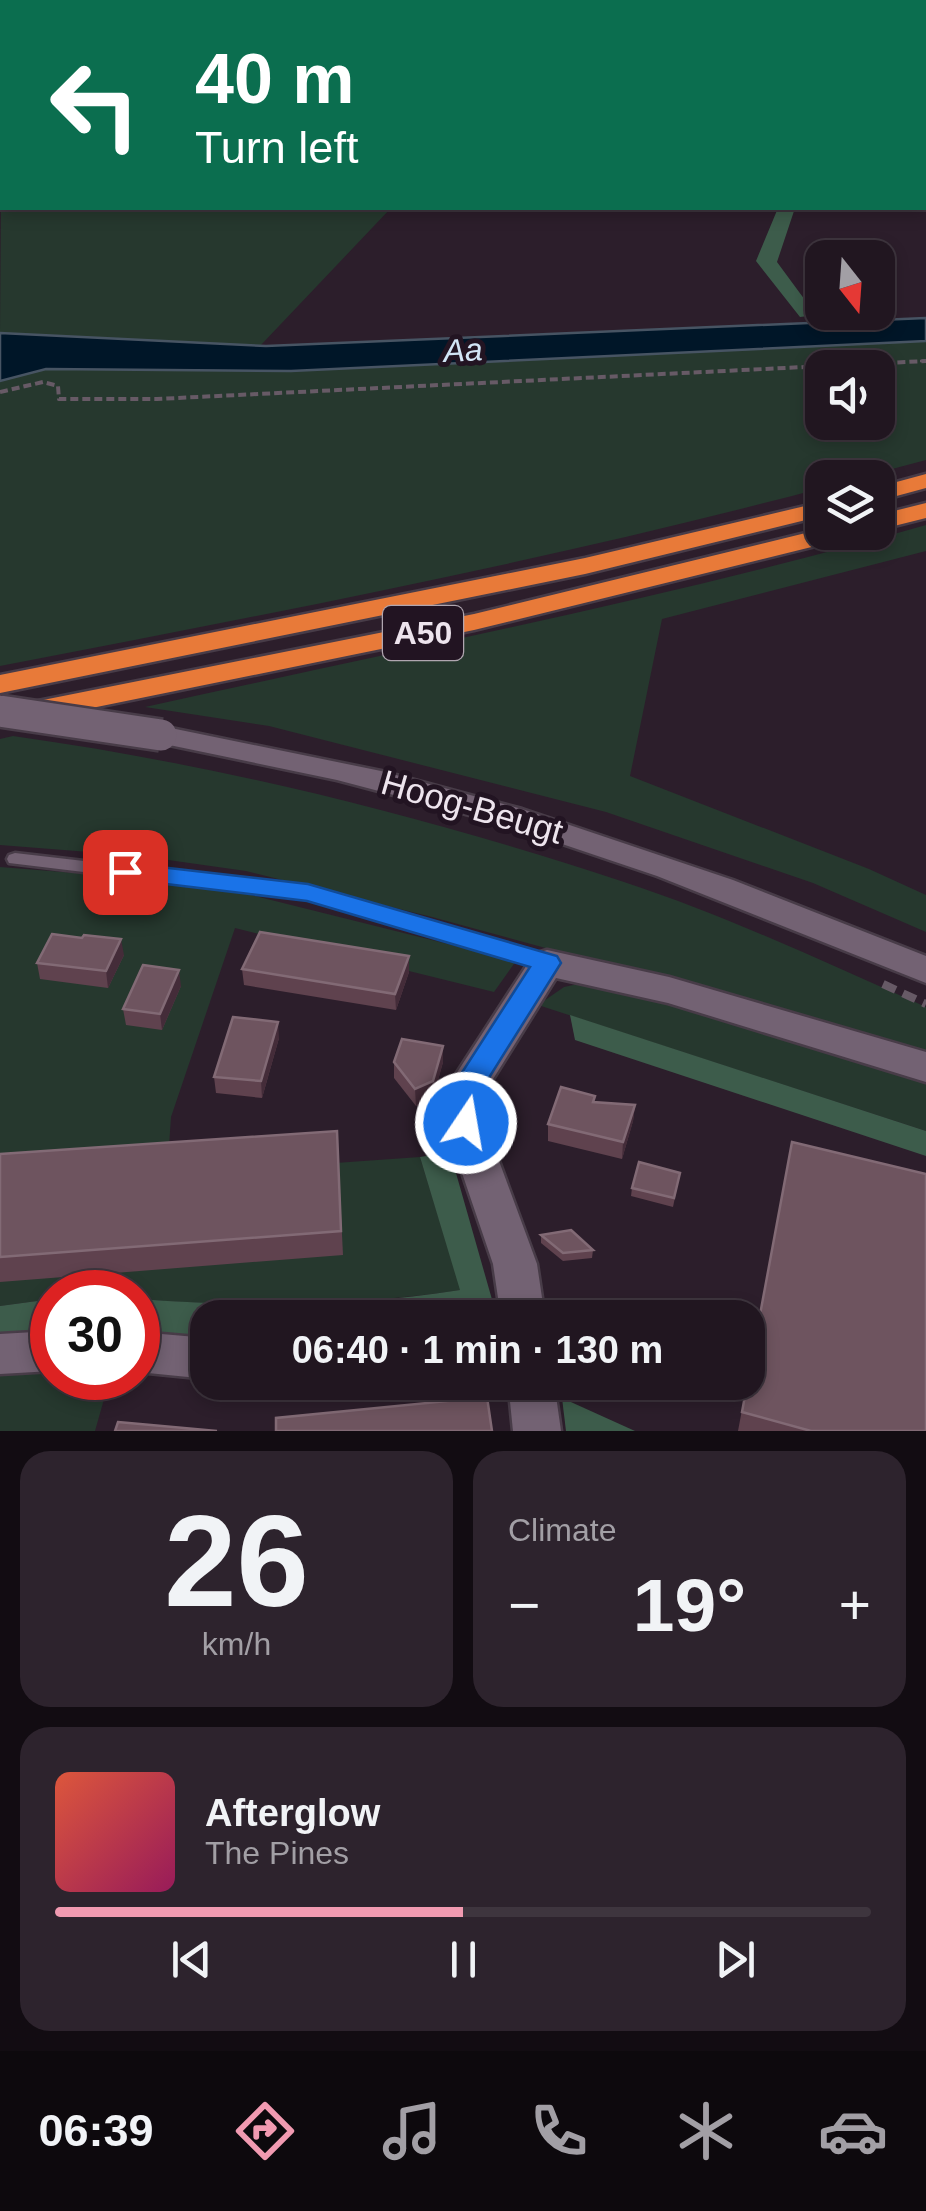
<!DOCTYPE html>
<meta charset="utf-8">
<style>
body{margin:0;font-family:Arial,sans-serif;background:#2d232d;color:#f1f3f6;height:100vh;display:flex;flex-direction:column;font-size:38px;white-space:nowrap}
*{box-sizing:border-box;margin:0}
p{font-size:32px;color:#a29fa5}
.icon{flex:none;width:55px;height:55px;fill:none;stroke:currentColor;stroke-width:2;stroke-linecap:round;stroke-linejoin:round}
.map{position:relative;height:1431px;overflow:hidden}
.drawer{display:flex;flex-direction:column;gap:20px;padding:20px;background:#120c12;flex:1}
.drawer>*{flex:none}
.top-card{position:absolute;left:0px;top:0px;width:928px;height:210px;box-shadow:0 5px 15px #0003,0 0 0 2px #3e353e;background:#0b6e4f;color:#fff;overflow:hidden}
.needle{width:65px;rotate:163deg}
.tools{position:absolute;left:805px;top:240px;display:grid;gap:20px}
.tools a{display:grid;place-items:center;width:90px;height:90px;border-radius:20px;background:#211620;box-shadow:0 5px 15px #0003,0 0 0 2px #3e353e;font-size:50px}
.speed{position:absolute;left:30px;top:1270px;display:flex;gap:20px;font-size:50px;font-weight:700;text-align:center}
.speed>*{display:grid;place-content:center;width:130px;height:130px;border-radius:50%;background:#211620;box-shadow:0 5px 15px #0003,0 0 0 2px #3e353e;line-height:1}
.speed .limit{border:15px solid #d22;background:#fff;color:#111}
.pin{position:absolute;display:grid;place-items:center;width:85px;height:85px;color:#fff;margin:-42px;border-radius:20px;box-shadow:0 5px 15px #0006}
.me{position:absolute;width:110px;margin:-55px;rotate:12deg;stroke-linejoin:round;filter:drop-shadow(0 0 8px #0008)}
.turn{display:flex;align-items:center;gap:35px;height:210px;padding:0 30px;font-size:45px}
.turn .icon{width:130px;height:130px;stroke-width:2.5}
.turn b{display:block;font-size:70px;line-height:85px}
.big{font-size:75px;font-weight:800;line-height:1.1}
.drawer .tile{flex:1;display:flex;flex-direction:column;justify-content:center;gap:15px;min-width:0;padding:0 35px;border-radius:30px;background:#2d232d}
.drawer .dial{align-items:center;gap:0}
.dial b{font-size:130px;line-height:1}
.song{display:flex;align-items:center;gap:30px}
.cover{width:120px;height:120px;border-radius:15px;background:linear-gradient(135deg,hsl(10 70% 55%),hsl(330 70% 35%))}
.played{height:10px;border-radius:5px;background:linear-gradient(90deg,#f19ab1 50%,#3e353e 50%)}
.keys{display:flex;justify-content:space-around;direction:ltr}
.heat{display:flex;justify-content:space-between;align-items:center;font-size:55px;direction:ltr}
.drawer .tiles{flex:1;display:grid;gap:20px;grid-template-columns:1fr 1fr}
.tile:last-child{grid-column:span 2}
.trip{position:absolute;left:190px;top:1300px;width:575px;height:100px;border-radius:30px;background:#211620;box-shadow:0 5px 15px #0003,0 0 0 2px #3e353e;font-weight:800;line-height:100px;text-align:center}
.dock{display:flex;height:160px;justify-content:space-around;align-items:center;background:#0d090d;color:#a29fa5}
.dock .icon{width:70px;height:70px}
.dock .selected{color:#f19ab1}
.dock b{font-size:45px;color:#f1f3f6}
.map>svg:first-child{display:block}
.green{fill:#26382e;fill-rule:evenodd}
.forest{fill:#3d5c4b}
.water{fill:#001628;stroke:#475463;stroke-width:2.5}
.lines{fill:none;stroke-linecap:round;stroke-linejoin:round}
.service-casing{stroke:#483c48;stroke-width:5}
.minor-casing{stroke:#483c48;stroke-width:5}
.tertiary-casing{stroke:#483c48;stroke-width:5}
.motorway-casing{stroke:#483c48;stroke-width:5}
.path-far2{stroke:#675a66;stroke-width:2.5;stroke-dasharray:5 2.5;stroke-linecap:butt}
.path-far1{stroke:#675a66;stroke-width:4;stroke-dasharray:8 4;stroke-linecap:butt}
.path{stroke:#675a66;stroke-width:8;stroke-dasharray:14 8;stroke-linecap:butt}
.service{fill:#736273;fill-rule:evenodd}
.minor{fill:#736273;fill-rule:evenodd}
.tertiary{fill:#736273;fill-rule:evenodd}
.motorway{fill:#e87a39;fill-rule:evenodd}
.tertiary-bridge-casing{stroke:#483c48;stroke-width:36;stroke-linecap:butt}
.tertiary-bridge{stroke:#736273;stroke-width:31}
.wall{fill:#5f424e}
.shaded-wall{fill:#442c39}
.building{fill:#6e545f;stroke:#826a75;stroke-width:2.5}
.route{fill:#1a73e8;stroke:#114b97;stroke-width:2.5}
.labels{text-anchor:middle;stroke-width:10;stroke-linejoin:round;paint-order:stroke}
.far-water-label{font-size:32px;font-style:italic;fill:#d2e5f6;stroke:#221422}
.shield{fill:#221422;stroke:#b0a6b0;stroke-width:2.5}
.shield-label{font-size:32px;font-weight:bold;fill:#ede4ed}
.street-label{font-size:35px;fill:#ede4ed;stroke:#221422}
</style>
<div class="map">
<svg width="926" height="1431" viewBox="0 0 926 1431">
<rect width="100%" height="100%" fill="#2c1e2b"/>
<g class="green">
<polygon points="2,58 2,208 391,208 260,346 0,333"/>
<path d="M926,341V460L862,477L822,478V488C551,560 275,613 0,666V381L46,369L291,371ZM822,368H878V422H822Z"/>
<path d="M926,525V551L662,619L630,776L869,869L926,895V932L813,883L606,812L269,726L145,707C406,649 669,598 926,525Z"/>
<path d="M13,736C220,765 425,816 624,882C727,916 827,963 926,1007V1052L432,917L246,871L140,856L0,845V739Z"/>
<path d="M0,867L151,879L243,893L516,961L494,992L235,928L171,1117L167,1175L420,1157L461,1290C353,1306 247,1308 138,1299V1292H52V1299L0,1306Z"/>
<polygon points="592,981 926,1077 926,1131 538,1005 564,987"/>
<polygon points="52,1363 52,1378 110,1378 95,1431 0,1431 0,1370"/>
</g>
<g class="forest">
<polygon points="778,208 795,208 777,262 816,315 800,317 756,261"/>
<polygon points="570,1015 926,1131 926,1156 575,1040"/>
<path d="M450,1152L497,1317L208,1318L207,1336L138,1331V1299C246,1307 353,1307 460,1290L420,1157Z"/>
<polygon points="52,1299 52,1330 0,1338 0,1306"/>
<polygon points="562,1398 635,1431 566,1431"/>
</g>
<polygon class="water" points="926,318 926,341 291,371 46,369 0,381 0,333 266,346"/>
<g class="lines">
<g class="service-casing">
<polygon id="service" points="15,853 308,887 553,958 556,963 553,968 547,969 307,899 9,863 7,859 9,855"/>
</g>
<g class="minor-casing">
<g id="minor">
<polygon points="16,0 39,0 40,2 17,2"/>
<rect x="925" y="12" width="1" height="8"/>
<polygon points="547,950 669,977 926,1052 926,1082 668,1003 556,978 485,1092 485,1123 537,1264 545,1318 501,1318 493,1264 445,1123 445,1091 534,954"/>
<polygon points="52,1331 52,1371 0,1374 0,1334"/>
<polygon points="138,1332 208,1338 208,1379 138,1372"/>
<polygon points="508,1382 554,1382 561,1431 513,1431"/>
</g>
</g>
<g class="tertiary-casing">
<polygon id="tertiary" points="161,726 381,771 522,809 733,880 926,956 926,983 657,876 500,823 337,780 150,741 146,735 150,729"/>
</g>
<g class="motorway-casing">
<g id="motorway">
<polygon points="926,474 926,488 878,501 878,487"/>
<polygon points="822,502 822,516 585,574 0,693 0,675 585,558"/>
<polygon points="926,503 926,518 878,530 878,515"/>
<polygon points="822,529 822,532 855,532 852,537 474,630 28,721 17,718 13,712 17,706 28,703 474,614"/>
</g>
</g>
<polyline class="path-far2" points="920,361 926,361"/>
<polyline class="path-far1" points="0,392 43,382 58,386 59,399 157,399 926,361"/>
<polyline class="path" points="883,984 926,1004"/>
<use href="#service" class="service"/>
<use href="#minor" class="minor"/>
<use href="#tertiary" class="tertiary"/>
<use href="#motorway" class="motorway"/>
<g class="tertiary-bridge-casing">
<polyline id="tertiary-bridge" points="0,711 161,735"/>
</g>
<use href="#tertiary-bridge" class="tertiary-bridge"/>
</g>
<g class="wall">
<polygon points="124,955 108,988 40,979 37,963"/>
<polygon points="242,969 409,972 396,1010 244,985"/>
<polygon points="181,986 162,1030 126,1025 123,1009"/>
<polygon points="279,1038 262,1098 216,1093 214,1077"/>
<polygon points="443,1046 443,1062 433,1098 416,1106 394,1078 394,1062"/>
<polygon points="594,1102 635,1105 633,1121 622,1159 548,1141 548,1124"/>
<polygon points="337,1131 343,1255 0,1282 0,1154"/>
<polygon points="792,1142 926,1431 738,1431"/>
<polygon points="680,1173 673,1207 631,1196 632,1188"/>
<polygon points="541,1235 593,1250 592,1258 563,1261 541,1243"/>
</g>
<g class="shaded-wall">
<polygon points="121,939 124,955 108,988 106,971"/>
<polygon points="409,956 409,972 396,1010 395,994"/>
<polygon points="179,970 181,986 162,1030 160,1014"/>
<polygon points="278,1022 279,1038 262,1098 261,1081"/>
<polygon points="443,1046 443,1062 433,1098 416,1106 415,1089"/>
<polygon points="635,1105 633,1121 622,1159 623,1142"/>
</g>
<g class="building">
<polygon points="0,0 14,0 15,1 0,4"/>
<polygon points="260,932 409,956 395,994 242,969"/>
<polygon points="52,934 82,938 84,935 121,939 106,971 37,963"/>
<polygon points="143,965 179,970 160,1014 123,1009"/>
<polygon points="233,1017 278,1022 261,1081 214,1077"/>
<polygon points="402,1039 443,1046 433,1081 415,1089 394,1062"/>
<polygon points="561,1087 595,1096 593,1102 635,1105 623,1142 548,1124"/>
<polygon points="337,1131 341,1231 0,1257 0,1154"/>
<polygon points="792,1142 926,1174 926,1431 811,1431 742,1412"/>
<polygon points="639,1162 680,1173 674,1198 632,1188"/>
<polygon points="571,1230 593,1250 563,1253 541,1235"/>
<polygon points="487,1397 492,1431 276,1431 276,1418"/>
<polygon points="118,1422 217,1431 115,1431"/>
</g>
<polygon class="route" points="125,863 308,884 557,956 561,963 480,1092 481,1123 476,1132 466,1135 455,1132 450,1123 450,1091 530,967 307,901 116,878 112,872 116,866"/>
<g class="labels">
<g class="far-water-label">
<text transform="translate(463 350) rotate(-3)" y="11">Aa</text>
</g>
<rect class="shield" x="383" y="606" width="80" height="54" rx="8"/>
<g class="shield-label">
<text x="423" y="644">A50</text>
</g>
<g class="street-label">
<text transform="translate(472 807) rotate(16)" y="12">Hoog-Beugt</text>
</g>
</g>
</svg>
<div class="tools">
<a><svg class="needle" viewBox="-14 -14 28 28"><path d="M0-13l5 13h-10z" fill="#e53935"/><path d="M0 13l5-13h-10z" fill="#a29fa5"/></svg></a>
<a><svg class="icon" aria-label="sound" viewBox="0 0 24 24"><path d="M4 9h4l5-4v14l-5-4H4zM17 9q2 3 0 6"/></svg></a>
<a><svg class="icon" aria-label="layers" viewBox="0 0 24 24"><path d="M12 4l9 5-9 5-9-5zM3 14l9 5 9-5"/></svg></a>
</div>
<div class="speed"><div class="limit">30</div></div>
<div class="pin" style="left:125px;top:872px;background:#d93025"><svg class="icon" aria-label="arrive" viewBox="0 0 24 24"><path d="M6 21V4h12l-3 4 3 4H6"/></svg></div>
<svg class="me" style="left:466px;top:1123px" viewBox="-20 -20 40 40"><circle r="17" fill="#1a73e8" stroke="#fff" stroke-width="3"/><path d="M0-11L8 9 0 5-8 9z" fill="#fff"/></svg>
<div class="trip">06:40 · 1 min · 130 m</div>
<div class="top-card">
<div class="turn"><svg class="icon" aria-label="left" viewBox="0 0 24 24"><path d="M17 20v-9H6M10 6l-5 5 5 5"/></svg><div><b>40 m</b>Turn left</div></div>
</div>
</div>
<section class="drawer">
<div class="tiles">
<div class="tile dial"><b>26</b><p>km/h</p></div>
<div class="tile"><p>Climate</p>
<div class="heat"><a>−</a><b class="big">19°</b><a>+</a></div>
</div>
<div class="tile">
<div class="song"><i class="cover"></i><div><b>Afterglow</b><p>The Pines</p></div></div>
<div class="played"></div>
<div class="keys"><svg class="icon" aria-label="previous" viewBox="0 0 24 24"><path d="M18 5L8 12l10 7zM5 5v14"/></svg><svg class="icon" aria-label="pause" viewBox="0 0 24 24"><path d="M8 5v14M16 5v14"/></svg><svg class="icon" aria-label="next" viewBox="0 0 24 24"><path d="M6 5l10 7-10 7zM19 5v14"/></svg></div>
</div>
</div>
</section>
<nav class="dock">
<b>06:39</b>
<svg class="icon selected" aria-label="directions" viewBox="0 0 24 24"><path d="M12 3l9 9-9 9-9-9zM9 14v-3h6M13 9l2 2-2 2"/></svg>
<svg class="icon" aria-label="music" viewBox="0 0 24 24"><path d="M9 18V5l10-2v13"/><circle cx="6" cy="18" r="3"/><circle cx="16" cy="16" r="3"/></svg>
<svg class="icon" aria-label="phone" viewBox="0 0 24 24"><path d="M5 4h4l2 5-3 2q2 4 5 5l2-3 5 2v4C11 20 4 13 5 4z"/></svg>
<svg class="icon" aria-label="climate" viewBox="0 0 24 24"><path d="M12 3v18M4 7l16 10M4 17L20 7"/></svg>
<svg class="icon" aria-label="car" viewBox="0 0 24 24"><path d="M5 17H2v-5l4-1 3-4h7l3 4 3 1v5h-3M9 17h6M6 11h13"/><circle cx="7" cy="17" r="2"/><circle cx="17" cy="17" r="2"/></svg>
</nav>
